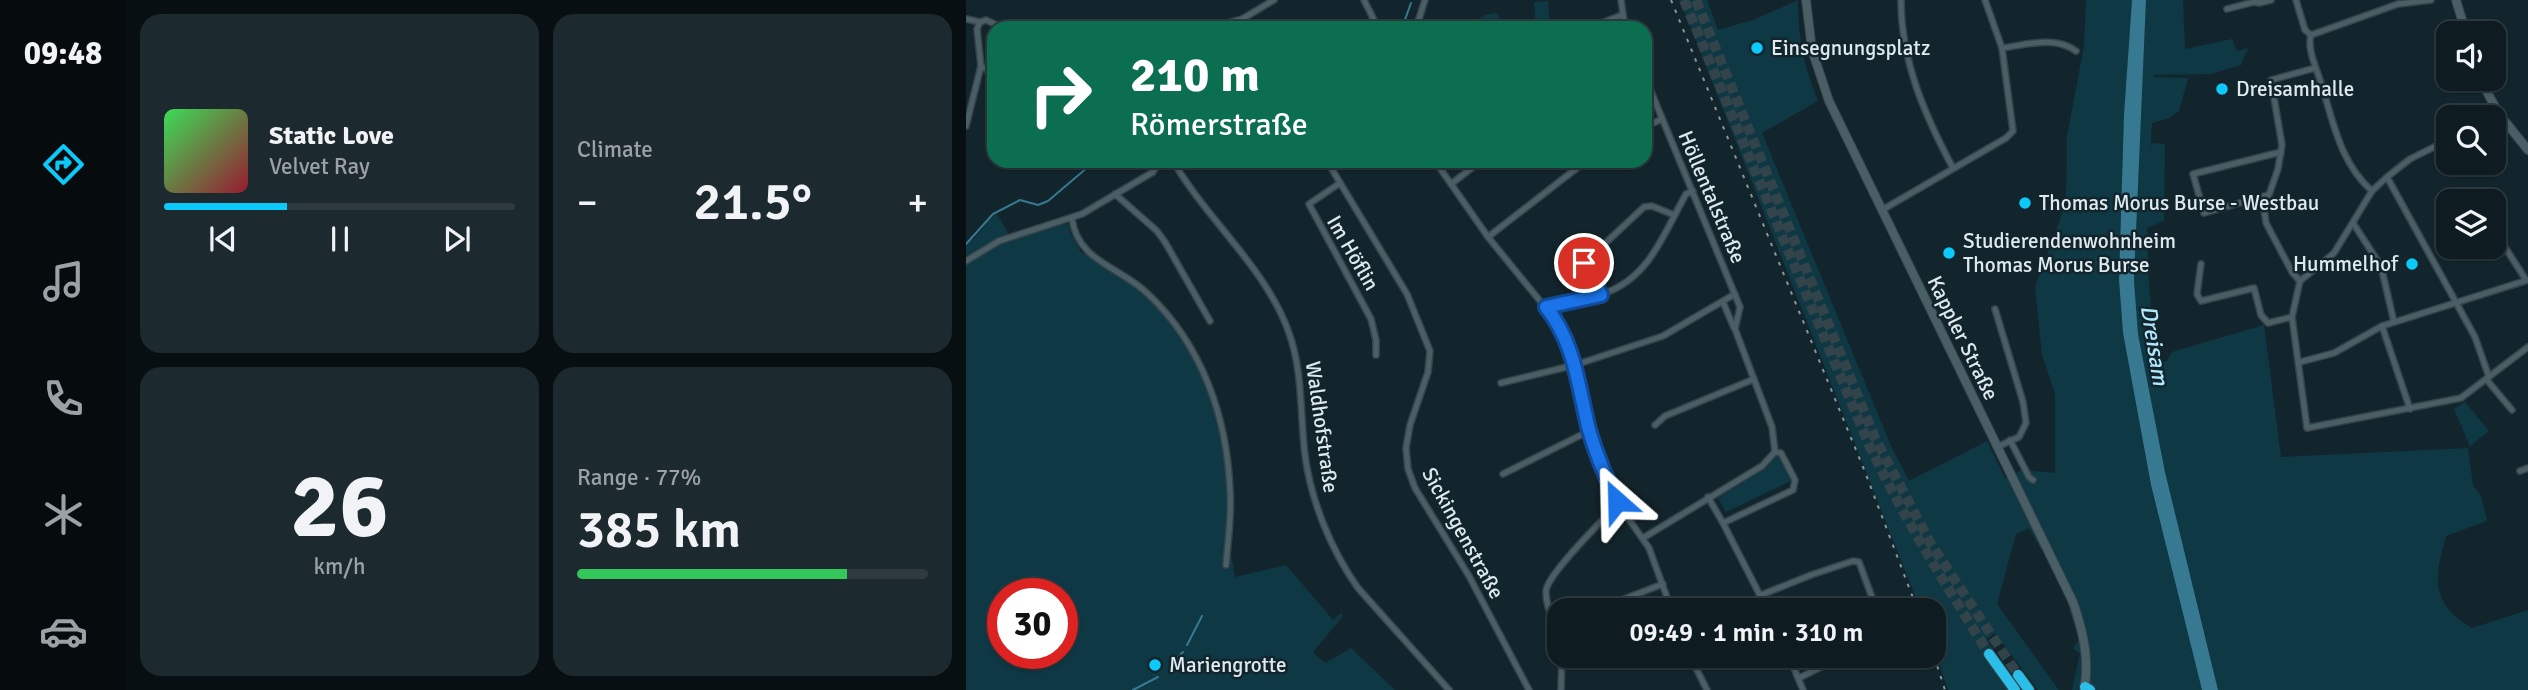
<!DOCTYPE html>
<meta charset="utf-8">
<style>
body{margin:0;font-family:Signika,sans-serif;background:#1c292e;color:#f1f3f6;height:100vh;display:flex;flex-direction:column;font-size:26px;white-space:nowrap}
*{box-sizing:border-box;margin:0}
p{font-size:23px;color:#9ba1a5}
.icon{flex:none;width:38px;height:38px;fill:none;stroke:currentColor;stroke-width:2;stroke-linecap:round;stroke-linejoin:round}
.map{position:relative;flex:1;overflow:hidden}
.panel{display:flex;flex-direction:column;gap:14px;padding:14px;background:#080f12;width:840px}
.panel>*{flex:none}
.guide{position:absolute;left:21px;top:21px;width:665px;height:147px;border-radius:21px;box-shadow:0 2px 5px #0004,0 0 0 2px #2e3a3f;background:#0b6e4f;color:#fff;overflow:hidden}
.fabs{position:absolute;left:1470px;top:21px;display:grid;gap:14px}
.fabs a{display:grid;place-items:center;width:70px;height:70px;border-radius:14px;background:#0e1c21;box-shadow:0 2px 5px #0004,0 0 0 2px #2e3a3f;font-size:35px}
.speed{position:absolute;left:21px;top:578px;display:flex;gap:14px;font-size:35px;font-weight:700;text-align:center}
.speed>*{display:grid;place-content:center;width:91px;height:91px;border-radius:50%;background:#0e1c21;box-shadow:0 2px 5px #0004,0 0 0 2px #2e3a3f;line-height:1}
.speed .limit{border:10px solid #d22;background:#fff;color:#111}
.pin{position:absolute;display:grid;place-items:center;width:60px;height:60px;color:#fff;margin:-30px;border:4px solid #fff;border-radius:50%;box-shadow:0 2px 7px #0007}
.me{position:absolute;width:77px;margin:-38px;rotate:335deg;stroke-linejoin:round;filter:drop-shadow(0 0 5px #0008)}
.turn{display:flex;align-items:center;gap:24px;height:147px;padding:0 28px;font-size:32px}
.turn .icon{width:91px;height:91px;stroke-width:2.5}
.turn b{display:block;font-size:49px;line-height:60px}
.big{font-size:52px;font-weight:600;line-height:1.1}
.panel .tile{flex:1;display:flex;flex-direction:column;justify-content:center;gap:10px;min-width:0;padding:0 24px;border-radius:21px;background:#1c292e}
.panel .dial{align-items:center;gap:0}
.dial b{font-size:91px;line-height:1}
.song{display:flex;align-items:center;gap:21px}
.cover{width:84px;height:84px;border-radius:10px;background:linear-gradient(135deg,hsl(130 70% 55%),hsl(350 70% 35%))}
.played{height:7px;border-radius:4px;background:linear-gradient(90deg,#0bcafa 35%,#2e3a3f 35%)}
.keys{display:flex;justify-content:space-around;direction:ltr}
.heat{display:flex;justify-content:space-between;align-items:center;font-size:38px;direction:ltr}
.charge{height:10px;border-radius:5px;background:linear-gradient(90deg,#34c759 77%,#2e3a3f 0)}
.panel .tiles{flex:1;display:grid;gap:14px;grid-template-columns:repeat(2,1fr)}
.trip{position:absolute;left:581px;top:598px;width:399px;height:70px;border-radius:21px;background:#0e1c21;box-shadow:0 2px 5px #0004,0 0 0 2px #2e3a3f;font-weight:600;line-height:70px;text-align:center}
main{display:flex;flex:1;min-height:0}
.tabs{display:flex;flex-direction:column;width:126px;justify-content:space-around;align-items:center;background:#060b0d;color:#9ba1a5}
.tabs .icon{width:49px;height:49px}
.tabs .active{color:#0bcafa}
.tabs b{font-size:32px;color:#f1f3f6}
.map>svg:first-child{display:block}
.green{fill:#0f3845;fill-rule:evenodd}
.water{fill:#367990}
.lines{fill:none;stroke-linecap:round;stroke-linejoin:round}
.stream{stroke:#367990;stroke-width:2}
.highway-tunnel{stroke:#324349;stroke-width:10;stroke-dasharray:10 5;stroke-linecap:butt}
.street-casing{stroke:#364349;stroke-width:8}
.secondary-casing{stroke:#364349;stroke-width:10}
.highway-casing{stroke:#364349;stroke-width:12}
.street{stroke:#4a5e65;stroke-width:5}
.secondary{stroke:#4a5e65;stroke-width:8}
.highway{stroke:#2abee9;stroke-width:10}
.rail{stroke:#88969c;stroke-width:2;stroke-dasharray:3.5 7;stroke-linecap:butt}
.route-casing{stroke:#114b97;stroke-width:18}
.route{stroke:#1a73e8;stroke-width:12}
.poi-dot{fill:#0bcafa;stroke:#13252c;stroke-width:2.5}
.labels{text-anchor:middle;stroke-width:5;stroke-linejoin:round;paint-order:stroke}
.poi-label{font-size:21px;fill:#dfeaef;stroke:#13252c;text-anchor:start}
.street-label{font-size:21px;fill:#dfeaef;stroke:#13252c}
.water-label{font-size:23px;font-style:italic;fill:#b0e8fd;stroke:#13252c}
</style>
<main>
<nav class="tabs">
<b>09:48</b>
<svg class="icon active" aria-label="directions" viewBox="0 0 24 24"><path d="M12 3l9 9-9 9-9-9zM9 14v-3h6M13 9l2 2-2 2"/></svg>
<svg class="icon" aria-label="music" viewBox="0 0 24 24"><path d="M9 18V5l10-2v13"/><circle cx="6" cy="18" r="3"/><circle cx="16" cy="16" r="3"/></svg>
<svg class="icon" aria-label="phone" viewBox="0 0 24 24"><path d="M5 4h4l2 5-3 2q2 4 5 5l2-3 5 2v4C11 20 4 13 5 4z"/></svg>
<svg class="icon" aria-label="climate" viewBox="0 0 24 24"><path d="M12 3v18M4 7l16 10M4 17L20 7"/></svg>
<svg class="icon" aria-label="car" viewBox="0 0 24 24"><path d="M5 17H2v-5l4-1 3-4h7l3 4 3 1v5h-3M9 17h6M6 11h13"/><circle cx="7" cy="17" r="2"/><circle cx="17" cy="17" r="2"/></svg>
</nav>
<section class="panel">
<div class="tiles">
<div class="tile">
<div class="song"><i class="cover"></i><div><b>Static Love</b><p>Velvet Ray</p></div></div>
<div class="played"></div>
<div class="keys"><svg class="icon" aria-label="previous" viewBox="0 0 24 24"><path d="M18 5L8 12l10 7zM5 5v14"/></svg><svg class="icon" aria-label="pause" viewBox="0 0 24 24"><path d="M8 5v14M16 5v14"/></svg><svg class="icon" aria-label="next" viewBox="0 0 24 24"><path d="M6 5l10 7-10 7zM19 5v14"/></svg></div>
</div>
<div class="tile"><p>Climate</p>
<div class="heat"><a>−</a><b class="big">21.5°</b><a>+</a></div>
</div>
<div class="tile dial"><b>26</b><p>km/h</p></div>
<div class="tile"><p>Range · 77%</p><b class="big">385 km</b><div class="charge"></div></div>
</div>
</section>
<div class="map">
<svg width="1562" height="690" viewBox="0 0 1562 690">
<rect width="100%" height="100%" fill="#13252c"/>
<g class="green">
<path d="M714,0H741L752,30L787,20L832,0C832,35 838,68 852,101L796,133L925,446L943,481L1021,441L1039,478L1056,470L1089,473V394L1076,355L1069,287L1100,203L1101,136L1118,46L1120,0H1166L1158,114L1153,280L1157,333L1185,485L1236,690H1131L1116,681L1112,690H1106L1114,654L1107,648L1113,640L1096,586L1063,528L1050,534L1031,604L1093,690H1072L1029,633L1021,639L1028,650L1019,657L1043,690H982L968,647V611H955Z"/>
<path d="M1180,0H1217L1219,49L1266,39L1271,51L1282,48L1275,65L1245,74L1188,75V77L1222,78L1213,111L1201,119L1186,123L1183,169L1185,143L1199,144L1198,221L1181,228L1183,285L1191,363L1201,361L1206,352L1298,325L1315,457L1502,448L1507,485L1515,496L1521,521L1480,536C1468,579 1464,603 1506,628L1562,610V690H1252L1199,472L1172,334L1168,280Z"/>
<polygon points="582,1 584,26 570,27 568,2"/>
<path d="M531,13L539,28H506C509,17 520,14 531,13Z"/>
<path d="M31,214L46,240L86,226L102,224L104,232L115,252L156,276L190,305L229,358L238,377L253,422L263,493L259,547L264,549L269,577L320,565L367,620L375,613L377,616L347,652L359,663L385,648L429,690H0V243C14,238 17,222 31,214ZM37,593H96V653H37Z"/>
<polygon points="1499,402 1523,431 1504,446 1488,409"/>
<polygon points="811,456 814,459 825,481 760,512 752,498 800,468"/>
</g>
<polygon class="water" points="1166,0 1180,0 1168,280 1172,334 1199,472 1252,690 1236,690 1185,485 1157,333 1153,280 1158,114"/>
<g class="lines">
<g class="stream">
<polyline points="436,28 445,3"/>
<polyline points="142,161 152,164 159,161"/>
<polyline points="0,244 27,214 54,200 72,205 82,201 129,161"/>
<polyline points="221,645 236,616"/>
<polyline points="205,665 217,652"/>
<polyline points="167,690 192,677"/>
</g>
<g class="highway-tunnel">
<path d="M718,0L903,445C939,520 979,584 1023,654"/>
<polyline points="730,0 909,438 965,544 1052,675"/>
</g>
<g class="street-casing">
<g id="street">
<polyline points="398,0 412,28"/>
<polyline points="655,0 659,28"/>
<path d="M935,0C935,61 959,116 987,168"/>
<polyline points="1330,0 1339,30 1345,35"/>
<polyline points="1261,9 1288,2 1293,3 1305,0"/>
<polyline points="0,19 14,22"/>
<polyline points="244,28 276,19 308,0"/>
<polyline points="450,28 459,0"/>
<polyline points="623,28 656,15"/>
<path d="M1345,35C1341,47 1349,65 1353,77C1367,118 1372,161 1406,191"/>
<polyline points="1345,35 1432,4 1465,0"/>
<path d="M1036,48C1060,45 1089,35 1110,51"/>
<polyline points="15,66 28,75"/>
<polyline points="0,126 15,66 11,29 14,22 20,20 37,28"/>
<polyline points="679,127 696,119"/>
<polyline points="1482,140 1444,159 1421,177 1406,191 1368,253 1334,281 1326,317 1341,428 1495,398 1562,347"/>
<path d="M207,161C241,220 301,269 323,333C337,372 334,414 339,455C345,501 365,550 392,588L483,690"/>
<polyline points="361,161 441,294 464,351 462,372 444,425 440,448 442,469 449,488 503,576 563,690"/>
<polyline points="469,161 522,237 596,328 609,365 623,431 637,469 653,505 683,548 706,611"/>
<polyline points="1421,177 1509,337 1523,377"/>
<polyline points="374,183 343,204 405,319 410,340 410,355"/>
<polyline points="485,184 515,161"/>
<polyline points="149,194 191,231 199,242 244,321"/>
<polyline points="1302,195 1238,213 1227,174 1315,152"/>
<polyline points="916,210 1040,138 1047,131 1036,48 1019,0"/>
<path d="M106,219C112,262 155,267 182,294C236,345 261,417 264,490C266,515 262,540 260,565"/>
<polyline points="1387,223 1415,266 1428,322"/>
<polyline points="1528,230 1560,280"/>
<polyline points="522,237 620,161"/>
<polyline points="0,261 33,241 116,214 187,172 192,164 206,161"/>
<polyline points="1235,264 1231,294 1235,301 1288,288 1295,315 1302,323 1326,317"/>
<polyline points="1334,281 1326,272 1300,223 1298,209 1312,169 1316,145 1305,80 1349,68"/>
<polyline points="635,295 618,263 678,207 686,206 708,215"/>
<polyline points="757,302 768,328"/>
<path d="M580,307C599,303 620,300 639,293C684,277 698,233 720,194L727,191"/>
<polyline points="1029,309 1057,402 1060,423 1053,437 1031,447"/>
<polyline points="1416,326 1444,409"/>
<polyline points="1334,362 1368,353 1416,326 1562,280"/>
<polyline points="1520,379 1546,410"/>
<polyline points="535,383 609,365 697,336 769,294"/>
<polyline points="689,425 699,416 788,379"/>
<polyline points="1044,440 1063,477 1067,480"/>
<polyline points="1554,471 1562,468"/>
<polyline points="537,474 623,431"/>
<polyline points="742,497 757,523 802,611"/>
<polyline points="757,523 827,490 829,480 815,453 809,452"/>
<polyline points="677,538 796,466 809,452 806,427 769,329 774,307 679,77"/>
<polyline points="795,595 845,575 887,561 893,562 911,611"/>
<polyline points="657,611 653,601 697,584"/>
<path d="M593,638C589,623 579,606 580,591C581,575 632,525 645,511L653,505"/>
<polyline points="724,656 741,690"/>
<polyline points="823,656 837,690"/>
<polyline points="833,678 877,656"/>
<polyline points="595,690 596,656"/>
</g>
</g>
<g class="secondary-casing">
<g id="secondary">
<path d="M840,0L846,50L863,101L1107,602C1117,631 1124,660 1118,690"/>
<polyline points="1490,0 1500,33"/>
<polyline points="1514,79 1533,114 1562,150"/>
</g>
</g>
<g class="highway-casing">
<g id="highway">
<polyline points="1023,654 1049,690"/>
<polyline points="1052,675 1063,690"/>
<polyline points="1119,687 1124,690"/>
</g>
</g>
<use href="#street" class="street"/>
<use href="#secondary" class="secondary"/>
<use href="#highway" class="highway"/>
<g class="rail">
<polyline points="705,0 899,472 952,611"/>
<polyline points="968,656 979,690"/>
</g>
</g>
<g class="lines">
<g class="route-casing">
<path id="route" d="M618,263L635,295L580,307C609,343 612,386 623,430C630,454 640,478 651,501"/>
</g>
<use href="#route" class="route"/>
</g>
<g class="poi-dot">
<circle cx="791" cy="48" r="7"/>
<circle cx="1256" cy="89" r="7"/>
<circle cx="1059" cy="203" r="7"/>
<circle cx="983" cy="253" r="7"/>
<circle cx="1446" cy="264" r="7"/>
<circle cx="189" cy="665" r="7"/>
</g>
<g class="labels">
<g class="poi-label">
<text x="805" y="55">Einsegnungsplatz</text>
<text x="1270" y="96">Dreisamhalle</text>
<text x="1073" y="210">Thomas Morus Burse - Westbau</text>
<text x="997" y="248">Studierendenwohnheim<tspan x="997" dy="24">Thomas Morus Burse</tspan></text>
<text x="1432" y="271" text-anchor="end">Hummelhof</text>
<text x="203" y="672">Mariengrotte</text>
</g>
<g class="street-label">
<text transform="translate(746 197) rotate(67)" y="7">Höllentalstraße</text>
<text transform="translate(387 253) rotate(60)" y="7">Im Höflin</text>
<text transform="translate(997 338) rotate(64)" y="7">Kappler Straße</text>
<text transform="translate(356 427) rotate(82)" y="7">Waldhofstraße</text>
<text transform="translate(497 533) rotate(61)" y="7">Sickingenstraße</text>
</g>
<g class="water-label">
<text transform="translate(1189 345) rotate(81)" y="8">Dreisam</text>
</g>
</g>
</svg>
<div class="fabs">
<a><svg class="icon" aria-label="sound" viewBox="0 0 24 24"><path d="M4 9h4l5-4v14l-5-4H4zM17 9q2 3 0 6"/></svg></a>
<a><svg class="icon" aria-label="search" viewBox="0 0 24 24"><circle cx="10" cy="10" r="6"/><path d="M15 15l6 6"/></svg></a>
<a><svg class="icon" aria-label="layers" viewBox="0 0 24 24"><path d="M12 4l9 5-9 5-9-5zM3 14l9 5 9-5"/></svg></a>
</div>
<div class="speed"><div class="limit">30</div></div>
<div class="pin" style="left:618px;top:263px;background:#d93025"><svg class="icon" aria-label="arrive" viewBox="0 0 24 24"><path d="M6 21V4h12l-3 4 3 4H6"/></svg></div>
<svg class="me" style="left:651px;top:501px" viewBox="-20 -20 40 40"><path d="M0-17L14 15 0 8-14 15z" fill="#1a73e8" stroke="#fff" stroke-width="4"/></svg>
<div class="trip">09:49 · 1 min · 310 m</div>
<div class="guide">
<div class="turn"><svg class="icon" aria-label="right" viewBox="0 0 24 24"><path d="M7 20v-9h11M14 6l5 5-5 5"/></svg><div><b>210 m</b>Römerstraße</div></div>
</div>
</div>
</main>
